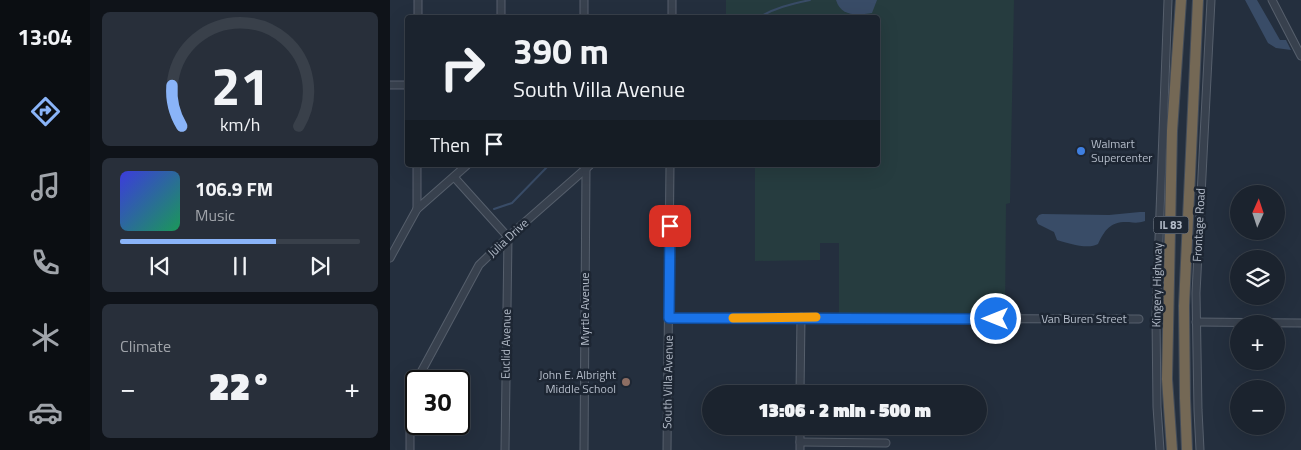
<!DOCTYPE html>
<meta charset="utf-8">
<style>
body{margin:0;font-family:"Titillium Web",sans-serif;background:#282f3a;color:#f1f3f6;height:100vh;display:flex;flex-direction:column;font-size:19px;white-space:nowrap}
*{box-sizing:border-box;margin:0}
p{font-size:16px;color:#a0a4aa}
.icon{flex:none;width:28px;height:28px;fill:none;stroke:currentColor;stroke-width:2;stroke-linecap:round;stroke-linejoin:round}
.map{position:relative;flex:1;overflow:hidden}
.drawer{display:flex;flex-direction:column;gap:12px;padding:12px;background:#0f1319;width:300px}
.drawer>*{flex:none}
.banner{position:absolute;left:15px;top:15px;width:475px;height:152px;border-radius:5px;box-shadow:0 5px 20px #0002,0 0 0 1px #39404a;background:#1b232e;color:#f1f3f6;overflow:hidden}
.needle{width:32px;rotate:3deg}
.tools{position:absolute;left:840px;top:185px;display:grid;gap:10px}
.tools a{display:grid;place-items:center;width:55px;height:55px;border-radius:50%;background:#1b232e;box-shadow:0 5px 20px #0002,0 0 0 1px #39404a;font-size:25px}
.speed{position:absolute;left:15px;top:370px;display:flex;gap:10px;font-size:25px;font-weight:700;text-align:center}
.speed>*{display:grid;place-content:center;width:65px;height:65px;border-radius:50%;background:#1b232e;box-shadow:0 5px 20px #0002,0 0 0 1px #39404a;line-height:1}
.speed .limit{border:2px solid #111;border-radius:8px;background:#fff;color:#111}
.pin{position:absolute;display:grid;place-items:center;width:42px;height:42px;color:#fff;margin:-21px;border-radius:10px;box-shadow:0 2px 8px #0006}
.me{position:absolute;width:55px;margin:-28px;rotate:270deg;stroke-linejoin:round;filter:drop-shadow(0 0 4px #0008)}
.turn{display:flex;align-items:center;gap:18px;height:105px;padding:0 25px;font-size:22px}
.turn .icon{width:65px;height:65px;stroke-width:2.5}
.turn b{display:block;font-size:35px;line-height:42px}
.then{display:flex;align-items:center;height:48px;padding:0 25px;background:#0003;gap:10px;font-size:19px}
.big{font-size:38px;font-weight:800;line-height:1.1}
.drawer .card{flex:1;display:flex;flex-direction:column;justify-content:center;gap:8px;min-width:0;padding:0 18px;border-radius:8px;background:#282f3a}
.drawer .dial{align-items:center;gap:0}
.dial svg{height:130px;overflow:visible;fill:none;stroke:#39404a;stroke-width:7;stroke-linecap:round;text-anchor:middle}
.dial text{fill:#f1f3f6;stroke:none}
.song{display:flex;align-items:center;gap:15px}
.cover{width:60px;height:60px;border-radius:8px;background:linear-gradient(135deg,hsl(240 70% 55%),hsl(150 70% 35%))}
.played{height:5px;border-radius:2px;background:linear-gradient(90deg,#8ab4f8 65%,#39404a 65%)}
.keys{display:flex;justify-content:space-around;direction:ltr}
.heat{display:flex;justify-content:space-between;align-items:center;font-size:28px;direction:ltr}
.trip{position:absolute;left:312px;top:385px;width:285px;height:50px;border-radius:25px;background:#1b232e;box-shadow:0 5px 20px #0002,0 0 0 1px #39404a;font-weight:800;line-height:50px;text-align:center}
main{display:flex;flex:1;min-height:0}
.tabs{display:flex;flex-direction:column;width:90px;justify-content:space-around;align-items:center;background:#0b0e12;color:#a0a4aa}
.tabs .icon{width:35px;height:35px}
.tabs .on{color:#8ab4f8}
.tabs b{font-size:22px;color:#f1f3f6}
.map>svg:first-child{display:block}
.green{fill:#263c3f}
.water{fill:#394c67}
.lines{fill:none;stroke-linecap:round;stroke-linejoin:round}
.stream{stroke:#394c67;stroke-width:2}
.minor-casing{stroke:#565f6c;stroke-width:9}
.highway-casing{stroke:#434c59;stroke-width:12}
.minor{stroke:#38414e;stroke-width:7}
.highway{stroke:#746855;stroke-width:10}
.route-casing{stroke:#114b97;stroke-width:12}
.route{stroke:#1a73e8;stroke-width:9}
.slow{stroke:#f59e0b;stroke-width:9}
.shop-dot{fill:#3f7fe0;stroke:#1d2633;stroke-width:2}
.education-dot{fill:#8d6e63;stroke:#1d2633;stroke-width:2}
.labels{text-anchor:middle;stroke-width:5;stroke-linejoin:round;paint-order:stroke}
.shield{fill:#1d2633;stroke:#878f9c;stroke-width:1}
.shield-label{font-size:11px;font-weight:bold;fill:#b4bcc9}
.poi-label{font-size:12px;fill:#b4bcc9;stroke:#1d2633;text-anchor:start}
.street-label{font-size:12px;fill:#b4bcc9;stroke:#1d2633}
</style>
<main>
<nav class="tabs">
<b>13:04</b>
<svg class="icon on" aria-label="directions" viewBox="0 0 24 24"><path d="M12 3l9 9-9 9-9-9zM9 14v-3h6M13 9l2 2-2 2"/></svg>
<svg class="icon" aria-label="music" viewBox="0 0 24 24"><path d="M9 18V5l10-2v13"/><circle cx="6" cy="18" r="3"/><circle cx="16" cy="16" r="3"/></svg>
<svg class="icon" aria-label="phone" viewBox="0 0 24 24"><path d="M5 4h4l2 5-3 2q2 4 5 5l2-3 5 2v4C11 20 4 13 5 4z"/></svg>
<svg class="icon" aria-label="climate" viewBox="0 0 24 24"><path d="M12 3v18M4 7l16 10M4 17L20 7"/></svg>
<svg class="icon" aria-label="car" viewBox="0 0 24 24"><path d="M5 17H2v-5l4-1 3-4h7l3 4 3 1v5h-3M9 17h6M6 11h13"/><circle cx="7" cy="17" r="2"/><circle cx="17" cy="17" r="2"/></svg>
</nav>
<section class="drawer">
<div class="card dial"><svg viewBox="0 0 100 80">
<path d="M14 69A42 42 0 1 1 86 69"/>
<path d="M14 69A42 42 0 0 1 8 44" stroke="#8ab4f8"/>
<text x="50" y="56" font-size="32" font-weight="700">21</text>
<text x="50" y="72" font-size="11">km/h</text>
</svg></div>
<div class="card">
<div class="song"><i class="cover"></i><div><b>106.9 FM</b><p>Music</p></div></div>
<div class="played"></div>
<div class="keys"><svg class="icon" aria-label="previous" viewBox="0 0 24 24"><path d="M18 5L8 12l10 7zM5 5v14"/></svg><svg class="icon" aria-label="pause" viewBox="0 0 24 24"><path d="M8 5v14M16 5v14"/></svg><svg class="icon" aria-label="next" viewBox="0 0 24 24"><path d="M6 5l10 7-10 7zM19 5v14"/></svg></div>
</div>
<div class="card"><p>Climate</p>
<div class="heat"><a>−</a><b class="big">22°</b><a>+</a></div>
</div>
</section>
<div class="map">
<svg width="911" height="450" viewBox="0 0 911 450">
<rect width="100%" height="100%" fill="#242f3e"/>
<polygon class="green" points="336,0 624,0 620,203 616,204 615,317 449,315 449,243 430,243 430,260 365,261 365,165 488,165 488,18 336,18"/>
<g class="water">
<path d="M446,0H487L482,13C467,15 451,17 446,0Z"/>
<polygon points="855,0 867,0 890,40 896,40 901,50 886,48 878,43"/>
<path d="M750,212H755V221C749,223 745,223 739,222C721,221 715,229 708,244C698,250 678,243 667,240L664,232L648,224L646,219L649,215L652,214L719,215Z"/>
</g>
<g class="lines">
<g class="stream">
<path d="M368,18C384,8 401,4 420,0"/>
<polyline points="104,209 122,203 159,165"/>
</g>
<g class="minor-casing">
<g id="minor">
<polyline points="882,0 911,56"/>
<polyline points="28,18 28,0"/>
<polyline points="111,18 111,0"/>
<polyline points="194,18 194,0"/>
<polyline points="282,18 282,0"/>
<polyline points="0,85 18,85"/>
<polyline points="27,165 27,209"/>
<polyline points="64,177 118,237 115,450"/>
<polyline points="0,258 27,209 77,165"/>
<polyline points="279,318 749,319"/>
<polyline points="806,322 911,323"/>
<polyline points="410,394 411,317"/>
<polyline points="410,442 496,443"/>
<polyline points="20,450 20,398 23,387 89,265 118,237 200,165"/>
<polyline points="194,450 196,168"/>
<polyline points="277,450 280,165"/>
<polyline points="410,450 410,426"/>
<polyline points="770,450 767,407 766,318 778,0"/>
<polyline points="810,450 808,410 806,293 821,0"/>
</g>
</g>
<g class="highway-casing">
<g id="highway">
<polyline points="782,450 777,379 782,131 791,0"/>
<polyline points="797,450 795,398 794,306 808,0"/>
</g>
</g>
<use href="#minor" class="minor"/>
<use href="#highway" class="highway"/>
</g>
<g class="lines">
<g class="route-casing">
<polyline id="route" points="280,226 279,318 606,319"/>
</g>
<use href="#route" class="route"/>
<polyline class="slow" points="343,318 426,317"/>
</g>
<circle class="shop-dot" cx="691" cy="151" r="5"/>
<circle class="education-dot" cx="236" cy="382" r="5"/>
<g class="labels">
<rect class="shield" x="763.5" y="216.5" width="35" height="17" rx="4"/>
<g class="shield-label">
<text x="781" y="229">IL 83</text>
</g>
<g class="poi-label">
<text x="701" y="148">Walmart<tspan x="701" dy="14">Supercenter</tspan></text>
<text x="226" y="379" text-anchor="end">John E. Albright<tspan x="226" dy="14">Middle School</tspan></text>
</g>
<g class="street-label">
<text transform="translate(809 225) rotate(-87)" y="4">Frontage Road</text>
<text transform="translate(118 238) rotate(-43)" y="4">Julia Drive</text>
<text transform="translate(767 285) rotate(-89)" y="4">Kingery Highway</text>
<text transform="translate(195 309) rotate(-90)" y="4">Myrtle Avenue</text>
<text x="694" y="323">Van Buren Street</text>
<text transform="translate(116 344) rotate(-89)" y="4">Euclid Avenue</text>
<text transform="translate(278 382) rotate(-89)" y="4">South Villa Avenue</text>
</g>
</g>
</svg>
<div class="tools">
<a><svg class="needle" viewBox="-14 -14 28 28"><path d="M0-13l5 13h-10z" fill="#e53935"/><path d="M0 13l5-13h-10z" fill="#a0a4aa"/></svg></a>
<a><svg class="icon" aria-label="layers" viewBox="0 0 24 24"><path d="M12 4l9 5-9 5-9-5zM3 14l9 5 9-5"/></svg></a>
<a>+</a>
<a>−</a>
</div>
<div class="speed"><div class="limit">30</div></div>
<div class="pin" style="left:280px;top:226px;background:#d93025"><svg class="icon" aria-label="arrive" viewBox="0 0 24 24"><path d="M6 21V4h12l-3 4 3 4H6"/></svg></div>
<svg class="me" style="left:606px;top:319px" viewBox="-20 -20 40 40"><circle r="17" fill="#1a73e8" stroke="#fff" stroke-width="3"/><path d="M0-11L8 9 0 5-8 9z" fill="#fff"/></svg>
<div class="trip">13:06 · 2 min · 500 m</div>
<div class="banner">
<div class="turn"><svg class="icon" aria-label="right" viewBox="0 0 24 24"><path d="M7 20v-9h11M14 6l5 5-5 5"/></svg><div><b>390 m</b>South Villa Avenue</div></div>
<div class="then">Then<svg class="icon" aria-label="arrive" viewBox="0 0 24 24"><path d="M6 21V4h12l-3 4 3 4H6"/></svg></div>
</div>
</div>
</main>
